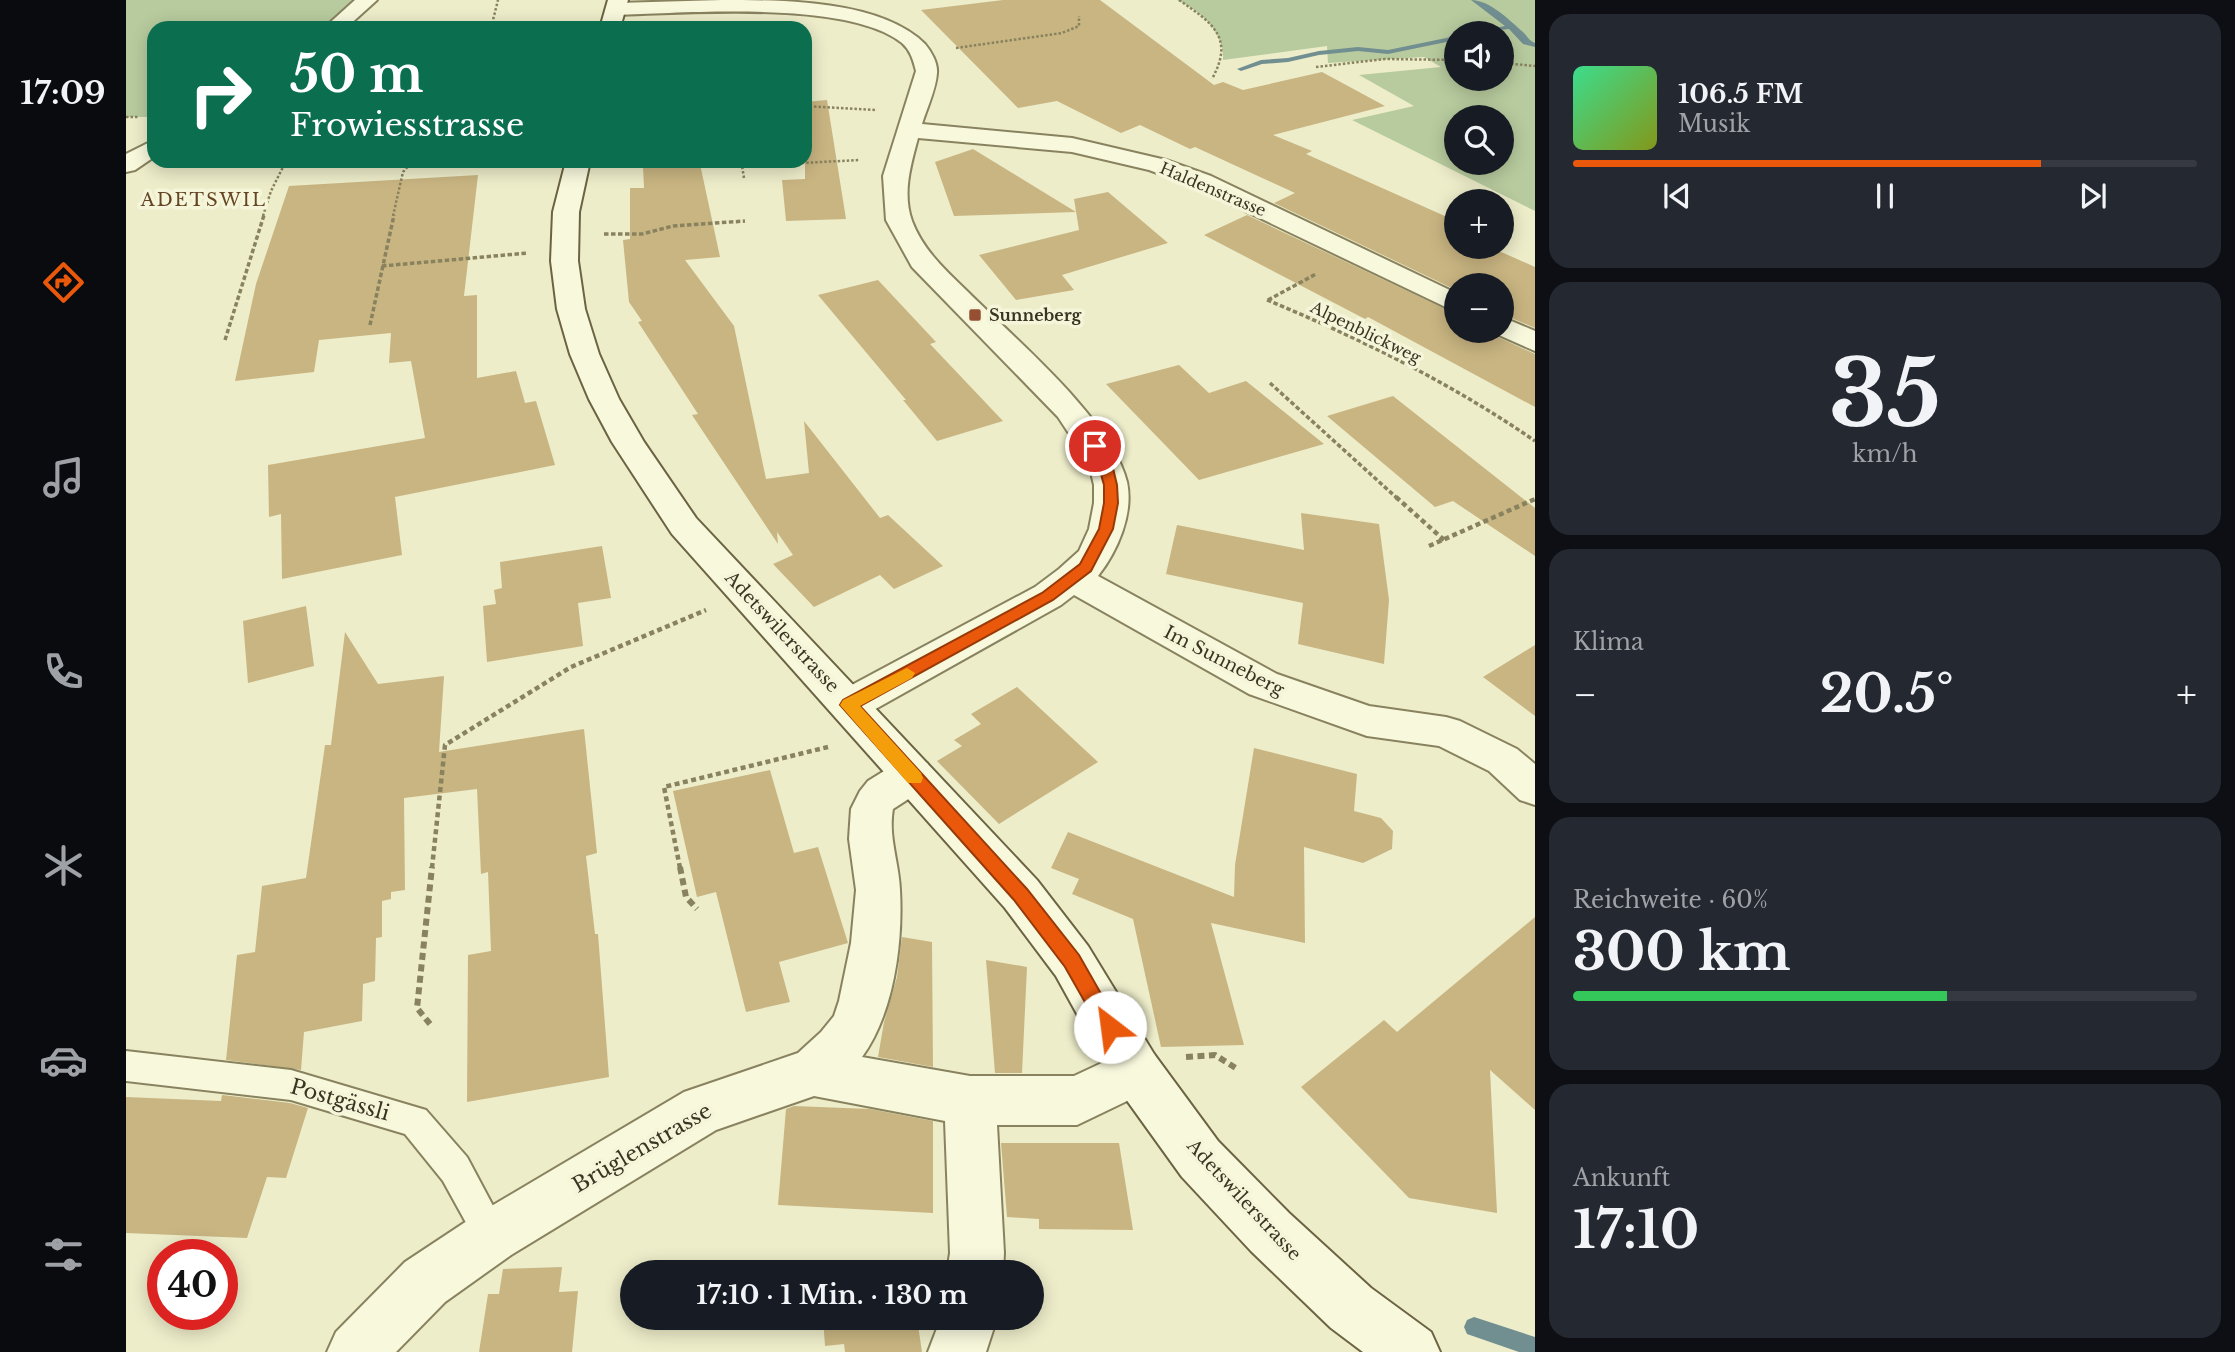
<!DOCTYPE html>
<html lang="de">
<meta charset="utf-8">
<style>
body{margin:0;font-family:"Libre Baskerville",serif;background:#242831;color:#f1f3f6;height:100vh;display:flex;flex-direction:column;font-size:26px;white-space:nowrap}
*{box-sizing:border-box;margin:0}
p{font-size:23px;color:#9ea1a6}
.icon{flex:none;width:38px;height:38px;fill:none;stroke:currentColor;stroke-width:2;stroke-linecap:round;stroke-linejoin:round}
.map{position:relative;flex:1;overflow:hidden}
.sheet{display:flex;flex-direction:column;gap:14px;padding:14px;background:#0d0f14;width:700px}
.sheet>*{flex:none}
.guide{position:absolute;left:21px;top:21px;width:665px;height:147px;border-radius:21px;box-shadow:0 4px 18px #0003;background:#0b6e4f;color:#fff;overflow:hidden}
.controls{position:absolute;left:1318px;top:21px;display:grid;gap:14px}
.controls a{display:grid;place-items:center;width:70px;height:70px;border-radius:50%;background:#171b24;box-shadow:0 4px 18px #0003;font-size:35px}
.speed{position:absolute;left:21px;top:1239px;display:flex;gap:14px;font-size:35px;font-weight:700;text-align:center}
.speed>*{display:grid;place-content:center;width:91px;height:91px;border-radius:50%;background:#171b24;box-shadow:0 4px 18px #0003;line-height:1}
.speed .limit{border:10px solid #d22;background:#fff;color:#111}
.pin{position:absolute;display:grid;place-items:center;width:60px;height:60px;color:#fff;margin:-30px;border:4px solid #fff;border-radius:50%;box-shadow:0 2px 7px #0007}
.me{position:absolute;width:77px;margin:-38px;rotate:330deg;stroke-linejoin:round;filter:drop-shadow(0 0 5px #0008)}
.turn{display:flex;align-items:center;gap:24px;height:147px;padding:0 28px;font-size:32px}
.turn .icon{width:91px;height:91px;stroke-width:2.5}
.turn b{display:block;font-size:49px;line-height:60px}
.big{font-size:52px;font-weight:800;line-height:1.1}
.sheet .card{flex:1;display:flex;flex-direction:column;justify-content:center;gap:10px;min-width:0;padding:0 24px;border-radius:21px;background:#242831}
.sheet .dial{align-items:center;gap:0}
.dial b{font-size:91px;line-height:1}
.song{display:flex;align-items:center;gap:21px}
.cover{width:84px;height:84px;border-radius:10px;background:linear-gradient(135deg,hsl(150 70% 55%),hsl(70 70% 35%))}
.played{height:7px;border-radius:4px;background:linear-gradient(90deg,#ea580c 75%,#363941 75%)}
.keys{display:flex;justify-content:space-around;direction:ltr}
.heat{display:flex;justify-content:space-between;align-items:center;font-size:38px;direction:ltr}
.charge{height:10px;border-radius:5px;background:linear-gradient(90deg,#34c759 60%,#363941 0)}
.trip{position:absolute;left:494px;top:1260px;width:424px;height:70px;border-radius:35px;background:#171b24;box-shadow:0 4px 18px #0003;font-weight:800;line-height:70px;text-align:center}
main{display:flex;flex:1;min-height:0}
.tab-bar{display:flex;flex-direction:column;width:126px;justify-content:space-around;align-items:center;background:#090b0e;color:#9ea1a6}
.tab-bar .icon{width:49px;height:49px}
.tab-bar .on{color:#ea580c}
.tab-bar b{font-size:32px;color:#f1f3f6}
.map>svg:first-child{display:block}
.green{fill:#b8cb9e;fill-rule:evenodd}
.lines{fill:none;stroke-linecap:round;stroke-linejoin:round}
.stream{fill:#718e90;fill-rule:evenodd}
.building{fill:#c9b582}
.lane-casing{stroke:#89825f;stroke-width:4}
.street-casing{stroke:#89825f;stroke-width:4}
.secondary-casing{stroke:#6b6342;stroke-width:4}
.path-far3{stroke:#89825f;stroke-width:2.5;stroke-dasharray:2.5 2;stroke-linecap:butt}
.path-far2{stroke:#89825f;stroke-width:3.5;stroke-dasharray:4.5 2.5;stroke-linecap:butt}
.path-far1{stroke:#89825f;stroke-width:4.5;stroke-dasharray:5 3.5;stroke-linecap:butt}
.path{stroke:#89825f;stroke-width:6;stroke-dasharray:7 4.5;stroke-linecap:butt}
.lane{fill:#f8f8dd;fill-rule:evenodd}
.street{fill:#f8f8dd;fill-rule:evenodd}
.secondary{fill:#f8f8dd;fill-rule:evenodd}
.route{fill:#ea580c;stroke:#983908;stroke-width:2}
.slow{fill:#f59e0b}
.poi-dot{fill:#954f32;stroke:#f4f5d9;stroke-width:2.5}
.labels{text-anchor:middle;stroke-width:7;stroke-linejoin:round;paint-order:stroke}
.far-street-label{font-size:16px;fill:#3a3522;stroke:#f4f5d9}
.far-poi-label{font-size:16px;font-weight:bold;fill:#3a3522;stroke:#f4f5d9;text-anchor:start}
.far-quarter-label{font-size:18px;letter-spacing:2px;fill:#654523;stroke:#f4f5d9}
.street-label{font-size:18px;fill:#3a3522;stroke:#f4f5d9}
.near-street-label{font-size:21px;fill:#3a3522;stroke:#f4f5d9}
</style>
<main>
<nav class="tab-bar">
<b>17:09</b>
<svg class="icon on" aria-label="directions" viewBox="0 0 24 24"><path d="M12 3l9 9-9 9-9-9zM9 14v-3h6M13 9l2 2-2 2"/></svg>
<svg class="icon" aria-label="music" viewBox="0 0 24 24"><path d="M9 18V5l10-2v13"/><circle cx="6" cy="18" r="3"/><circle cx="16" cy="16" r="3"/></svg>
<svg class="icon" aria-label="phone" viewBox="0 0 24 24"><path d="M5 4h4l2 5-3 2q2 4 5 5l2-3 5 2v4C11 20 4 13 5 4z"/></svg>
<svg class="icon" aria-label="climate" viewBox="0 0 24 24"><path d="M12 3v18M4 7l16 10M4 17L20 7"/></svg>
<svg class="icon" aria-label="car" viewBox="0 0 24 24"><path d="M5 17H2v-5l4-1 3-4h7l3 4 3 1v5h-3M9 17h6M6 11h13"/><circle cx="7" cy="17" r="2"/><circle cx="17" cy="17" r="2"/></svg>
<svg class="icon" aria-label="filters" viewBox="0 0 24 24"><path d="M4 7h16M4 17h16"/><circle cx="9" cy="7" r="2"/><circle cx="15" cy="17" r="2"/></svg>
</nav>
<div class="map">
<svg width="1409" height="1352" viewBox="0 0 1409 1352">
<rect width="100%" height="100%" fill="#ededca"/>
<g class="green">
<polygon points="0,0 241,0 208,28 28,28 28,117 0,117"/>
<path d="M1051,0H1409V211L1226,120L1288,106L1233,75L1315,67L1298,57L1202,63L1201,46L1097,60C1099,33 1075,11 1051,0ZM1330,33H1376V79H1330ZM1330,117H1376V163H1330Z"/>
</g>
<g class="lines">
<g class="stream">
<path d="M1345,0C1364,0 1383,20 1397,32C1402,37 1402,40 1409,43V47L1397,44L1383,29L1346,33L1379,26Z"/>
<polygon points="1330,36 1330,40 1262,54 1232,51 1193,55 1162,62 1136,64 1115,71 1111,69 1135,60 1162,58 1193,51 1232,47 1262,50"/>
<polygon points="1348,1317 1409,1337 1409,1352 1393,1352 1341,1334 1338,1327 1341,1320"/>
</g>
</g>
<g class="building">
<polygon points="877,0 974,0 1088,85 1097,82 1117,90 1196,72 1259,106 1147,135 1186,151 1180,154 1330,221 1330,247 1364,247 1409,267 1409,328 1376,314 1376,285 1330,285 1330,290 1148,203 1169,193 1069,147 1064,149 1014,125 995,133 931,101 892,108 795,10"/>
<polygon points="701,100 720,219 660,221 656,180 679,179 679,102"/>
<polygon points="847,149 950,212 828,216 809,162"/>
<polygon points="574,164 594,257 559,260 608,326 640,479 683,473 678,421 754,518 762,515 817,566 768,589 754,575 688,607 647,564 667,555 651,532 652,544 566,415 572,414 512,322 516,321 503,302 497,240 504,239 504,188 518,188 517,167"/>
<polygon points="352,175 338,296 351,295 351,378 390,371 399,403 410,401 429,465 269,497 276,555 156,579 155,514 143,517 142,465 299,438 285,361 263,363 265,333 193,340 188,372 109,381 130,284 163,186"/>
<polygon points="982,192 1042,243 936,275 948,290 890,300 853,255 953,230 948,199"/>
<polygon points="1121,215 1330,314 1330,331 1364,331 1365,334 1409,354 1409,407 1242,317 1239,319 1078,235"/>
<polygon points="752,280 810,342 804,344 877,421 811,441 777,400 780,400 692,295"/>
<polygon points="1053,365 1083,393 1120,381 1198,444 1073,480 980,384"/>
<polygon points="1267,396 1409,508 1409,556 1327,501 1309,507 1201,416"/>
<polygon points="1175,513 1253,524 1263,600 1258,664 1172,644 1177,603 1040,574 1051,525 1178,550"/>
<polygon points="476,546 485,598 452,603 457,646 361,662 357,606 370,604 368,590 376,588 374,562"/>
<polygon points="180,606 188,666 122,683 117,621"/>
<polygon points="219,632 252,684 318,676 313,752 458,729 471,853 460,856 469,934 472,934 483,1077 341,1102 342,955 365,951 362,872 355,874 351,789 278,798 279,890 265,892 265,899 256,901 256,937 250,938 249,981 237,984 236,1021 178,1032 175,1070 100,1060 111,955 129,952 136,886 180,878 199,745 205,745"/>
<polygon points="1409,645 1409,716 1357,677"/>
<polygon points="891,687 972,762 873,824 811,761 836,746 828,740 855,724 845,714"/>
<polygon points="1128,748 1231,774 1228,811 1255,818 1267,831 1266,849 1237,863 1178,847 1179,943 1085,923 1118,1045 1035,1047 1007,919 946,894 953,879 925,868 942,832 1108,897 1109,865"/>
<polygon points="644,770 668,853 692,847 722,943 653,962 664,1002 620,1012 590,892 571,897 547,791"/>
<polygon points="1409,917 1409,1110 1364,1070 1371,1213 1283,1198 1175,1087 1258,1020 1271,1032"/>
<polygon points="776,937 806,942 807,1067 752,1057 758,1022 771,977"/>
<polygon points="860,960 901,967 896,1073 869,1073"/>
<polygon points="96,1095 164,1103 182,1108 160,1178 141,1177 121,1238 0,1233 0,1097 95,1101"/>
<polygon points="668,1106 744,1109 807,1121 807,1213 652,1205 660,1109"/>
<polygon points="875,1143 993,1143 1007,1230 913,1229 913,1219 881,1217"/>
<polygon points="436,1267 433,1292 452,1291 446,1352 353,1352 362,1294 373,1294 377,1269"/>
<polygon points="697,1318 791,1318 796,1352 719,1352 718,1344 699,1346"/>
</g>
<g class="lines">
<g class="lane-casing">
<polygon id="lane" points="0,1051 165,1070 300,1110 341,1157 383,1236 378,1248 366,1253 354,1248 317,1181 279,1134 165,1100 0,1081"/>
</g>
<g class="street-casing">
<g id="street">
<polygon points="229,0 251,0 220,28 198,28"/>
<path d="M596,0C657,0 755,0 799,44C805,51 812,63 811,73C810,89 801,108 796,124L946,138L1040,160L1085,176L1330,293V312L1067,186L1023,170L946,152L792,138C785,164 776,193 786,221C797,250 820,271 842,292C888,338 986,420 1001,482C1008,514 991,552 972,576L1151,674L1243,706L1320,717L1334,721L1391,749L1409,764V805L1394,800L1363,771L1313,746L1241,736L1123,694L948,595L935,605L737,716L723,720L709,716L703,705L709,694L909,587L933,569L953,551L963,529L968,503V485L963,464L932,417L786,267L760,220L757,176L790,71C787,60 785,51 776,43C722,0 562,13 491,15L484,13L481,9L484,5L491,3Z"/>
<polygon points="28,140 28,157 9,170 0,172 0,154"/>
<polygon points="1376,317 1409,331 1409,351 1366,332 1376,331"/>
<path d="M786,759L801,763L807,775L801,787L767,809C762,837 773,862 774,890C777,943 768,1013 736,1057L844,1076H948L1010,1047L1028,1054L1035,1071L1028,1088L951,1125H871L878,1253L877,1272H821L824,1253L819,1121L688,1096L590,1130L385,1255L319,1302L270,1352H201L210,1332L279,1262L347,1217L558,1092L672,1053L695,1032L708,1016L713,1001L725,943L730,890L723,839L725,809L734,791L742,781L771,763Z"/>
<polygon points="815,1318 871,1318 860,1352 802,1352"/>
</g>
</g>
<g class="secondary-casing">
<g id="secondary">
<polygon points="482,0 502,0 494,28 474,28"/>
<polygon points="440,161 464,161 453,212 452,261 459,309 473,354 493,399 518,442 570,518 911,880 962,946 1028,1054 1092,1141 1163,1213 1245,1288 1305,1332 1314,1352 1237,1352 1205,1328 1125,1251 1056,1177 992,1088 930,976 879,908 546,534 486,442 463,399 444,354 431,309 425,261 427,212"/>
</g>
</g>
<g class="path-far3">
<path d="M1053,0C1086,23 1109,37 1086,79"/>
<polyline points="365,28 372,0"/>
<polyline points="830,48 936,33 953,26 953,16"/>
<polyline points="1376,63 1409,66"/>
<polyline points="1190,67 1259,59 1330,60"/>
<polyline points="679,106 751,110"/>
<polyline points="0,117 13,117"/>
<polyline points="618,178 616,166 734,160"/>
<polyline points="137,216 145,191 160,161"/>
<polyline points="267,216 277,172 284,164"/>
</g>
<g class="path-far2">
<polyline points="478,234 516,234 547,226 619,221"/>
<polyline points="256,266 402,253"/>
<path d="M1141,300C1235,339 1325,383 1409,441"/>
<polyline points="1142,300 1190,274"/>
<polyline points="244,325 268,215"/>
<polyline points="99,340 138,215"/>
<polyline points="1144,383 1272,499"/>
</g>
<g class="path-far1">
<polyline points="1270,497 1318,540"/>
<polyline points="1303,546 1409,499"/>
<polyline points="306,868 319,745 445,667 580,610"/>
<polyline points="554,868 538,787 702,747"/>
</g>
<g class="path">
<polyline points="554,867 560,897 571,909"/>
<polyline points="304,1024 291,1008 306,867"/>
<polyline points="1060,1057 1089,1055 1113,1070"/>
</g>
<use href="#lane" class="lane"/>
<use href="#street" class="street"/>
<use href="#secondary" class="secondary"/>
</g>
<polygon class="route" points="969,442 974,443 986,464 991,485 992,503 987,529 965,571 927,600 734,706 901,889 953,955 994,1027 991,1034 984,1037 977,1034 939,967 888,900 714,705 717,700 916,593 954,564 973,529 978,503 978,485 972,464 963,446"/>
<polygon class="slow" points="781,668 789,673 786,678 734,706 795,773 797,778 795,783 782,783 714,705 717,700"/>
<rect class="poi-dot" x="842" y="308" width="14" height="14" rx="3.5"/>
<g class="labels">
<g class="far-street-label">
<text transform="translate(1087 189) rotate(23)" y="6">Haldenstrasse</text>
<text transform="translate(1240 332) rotate(26)" y="6">Alpenblickweg</text>
</g>
<g class="far-poi-label">
<text x="863" y="321">Sunneberg</text>
</g>
<g class="far-quarter-label">
<text x="78" y="206">ADETSWIL</text>
</g>
<g class="street-label">
<text transform="translate(656 632) rotate(47)" y="6">Adetswilerstrasse</text>
<text transform="translate(1098 661) rotate(27)" y="6">Im Sunneberg</text>
<text transform="translate(1118 1200) rotate(47)" y="6">Adetswilerstrasse</text>
</g>
<g class="near-street-label">
<text transform="translate(214 1100) rotate(16)" y="7">Postgässli</text>
<text transform="translate(516 1148) rotate(-30)" y="7">Brüglenstrasse</text>
</g>
</g>
</svg>
<div class="controls">
<a><svg class="icon" aria-label="sound" viewBox="0 0 24 24"><path d="M4 9h4l5-4v14l-5-4H4zM17 9q2 3 0 6"/></svg></a>
<a><svg class="icon" aria-label="search" viewBox="0 0 24 24"><circle cx="10" cy="10" r="6"/><path d="M15 15l6 6"/></svg></a>
<a>+</a>
<a>−</a>
</div>
<div class="speed"><div class="limit">40</div></div>
<div class="pin" style="left:969px;top:446px;background:#d93025"><svg class="icon" aria-label="arrive" viewBox="0 0 24 24"><path d="M6 21V4h12l-3 4 3 4H6"/></svg></div>
<svg class="me" style="left:984px;top:1027px" viewBox="-20 -20 40 40"><circle r="19" fill="#fff"/><path d="M0-13L10 11 0 6-10 11z" fill="#ea580c"/></svg>
<div class="trip">17:10 · 1 Min. · 130 m</div>
<div class="guide">
<div class="turn"><svg class="icon" aria-label="right" viewBox="0 0 24 24"><path d="M7 20v-9h11M14 6l5 5-5 5"/></svg><div><b>50 m</b>Frowiesstrasse</div></div>
</div>
</div>
<section class="sheet">
<div class="card">
<div class="song"><i class="cover"></i><div><b>106.5 FM</b><p>Musik</p></div></div>
<div class="played"></div>
<div class="keys"><svg class="icon" aria-label="previous" viewBox="0 0 24 24"><path d="M18 5L8 12l10 7zM5 5v14"/></svg><svg class="icon" aria-label="pause" viewBox="0 0 24 24"><path d="M8 5v14M16 5v14"/></svg><svg class="icon" aria-label="next" viewBox="0 0 24 24"><path d="M6 5l10 7-10 7zM19 5v14"/></svg></div>
</div>
<div class="card dial"><b>35</b><p>km/h</p></div>
<div class="card"><p>Klima</p>
<div class="heat"><a>−</a><b class="big">20.5°</b><a>+</a></div>
</div>
<div class="card"><p>Reichweite · 60%</p><b class="big">300 km</b><div class="charge"></div></div>
<div class="card"><p>Ankunft</p><b class="big">17:10</b></div>
</section>
</main>
